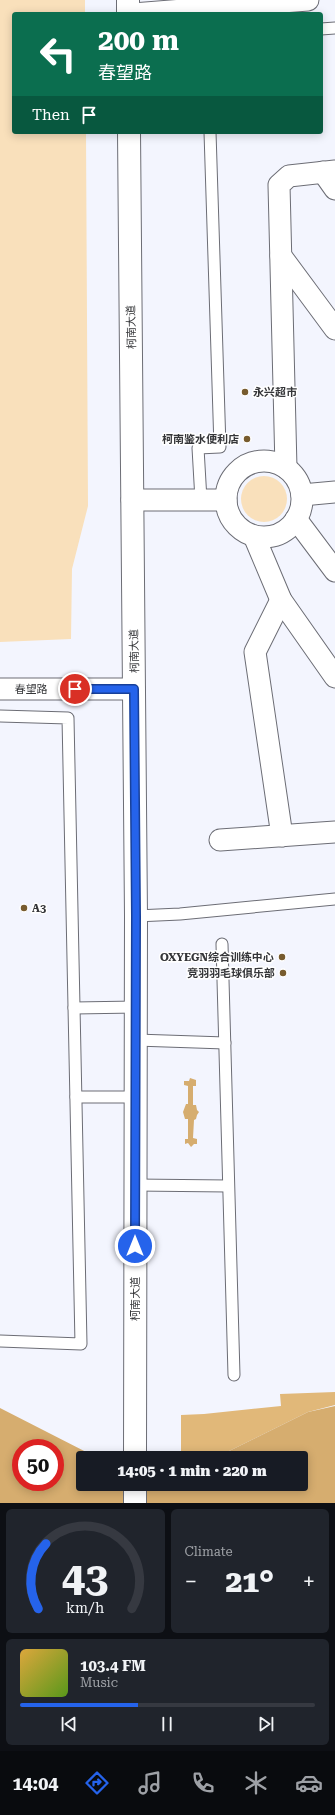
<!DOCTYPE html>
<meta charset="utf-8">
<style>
body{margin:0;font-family:"Roboto Serif","Noto Sans SC",serif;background:#20242c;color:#f1f3f6;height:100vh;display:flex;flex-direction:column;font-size:15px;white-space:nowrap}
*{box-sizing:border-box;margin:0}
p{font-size:13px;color:#9ea1a6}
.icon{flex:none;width:22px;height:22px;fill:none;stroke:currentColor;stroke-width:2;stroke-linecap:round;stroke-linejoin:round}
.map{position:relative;height:1503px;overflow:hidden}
.side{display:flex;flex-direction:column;gap:6px;padding:6px;background:#0d0f14;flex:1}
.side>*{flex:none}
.banner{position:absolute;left:12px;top:12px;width:311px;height:122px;border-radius:4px;box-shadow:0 2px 10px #0003;background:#0b6e4f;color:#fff;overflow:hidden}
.speed{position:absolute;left:12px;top:1439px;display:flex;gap:8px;font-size:20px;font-weight:700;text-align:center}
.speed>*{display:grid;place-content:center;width:52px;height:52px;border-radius:50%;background:#171b24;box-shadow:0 2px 10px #0003;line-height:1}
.speed .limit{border:6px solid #d22;background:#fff;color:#111}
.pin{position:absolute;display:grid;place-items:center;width:34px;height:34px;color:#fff;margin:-17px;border:2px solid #fff;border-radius:50%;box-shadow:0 1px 4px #0007}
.me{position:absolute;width:44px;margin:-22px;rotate:0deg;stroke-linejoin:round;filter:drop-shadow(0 0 3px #0008)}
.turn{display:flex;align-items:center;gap:14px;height:84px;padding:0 20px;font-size:18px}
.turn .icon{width:52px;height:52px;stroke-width:2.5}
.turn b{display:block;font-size:28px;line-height:34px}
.then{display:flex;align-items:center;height:38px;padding:0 20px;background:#0003;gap:8px;font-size:15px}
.big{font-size:30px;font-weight:800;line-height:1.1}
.side .card{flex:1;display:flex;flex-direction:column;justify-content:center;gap:6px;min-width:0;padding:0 14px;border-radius:6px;background:#20242c}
.side .dial{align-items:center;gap:0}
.dial svg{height:104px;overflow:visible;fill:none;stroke:#363941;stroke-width:7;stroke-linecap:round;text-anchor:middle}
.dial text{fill:#f1f3f6;stroke:none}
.song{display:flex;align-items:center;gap:12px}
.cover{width:48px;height:48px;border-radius:6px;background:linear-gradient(135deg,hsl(40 70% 55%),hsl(90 70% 35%))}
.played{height:4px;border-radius:2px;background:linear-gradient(90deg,#2563eb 40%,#363941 40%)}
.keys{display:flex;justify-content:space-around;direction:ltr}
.heat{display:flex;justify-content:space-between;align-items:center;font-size:22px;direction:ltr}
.side .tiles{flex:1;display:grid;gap:6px;grid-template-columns:1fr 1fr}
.card:last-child{grid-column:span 2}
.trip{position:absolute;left:76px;top:1451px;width:232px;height:40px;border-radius:4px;background:#171b24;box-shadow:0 2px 10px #0003;font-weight:800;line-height:40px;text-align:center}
.tab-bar{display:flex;height:64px;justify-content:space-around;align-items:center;background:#090b0e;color:#9ea1a6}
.tab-bar .icon{width:28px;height:28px}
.tab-bar .selected{color:#2563eb}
.tab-bar b{font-size:18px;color:#f1f3f6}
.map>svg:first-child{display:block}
.green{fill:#f9e0bb}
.forest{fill:#e1b879}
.water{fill:#d6ad6f;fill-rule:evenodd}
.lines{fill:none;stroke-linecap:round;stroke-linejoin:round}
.service-casing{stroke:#6c6d75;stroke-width:13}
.minor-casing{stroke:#6c6d75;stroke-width:23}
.secondary-casing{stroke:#6c6d75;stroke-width:24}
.service{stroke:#fff;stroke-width:11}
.minor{stroke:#fff;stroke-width:21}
.secondary{stroke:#fff;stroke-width:22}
.route-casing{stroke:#184099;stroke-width:10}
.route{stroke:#2563eb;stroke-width:7}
.poi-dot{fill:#775b2e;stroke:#fff;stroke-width:1.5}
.labels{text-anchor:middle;stroke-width:3;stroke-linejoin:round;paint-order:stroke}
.street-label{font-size:11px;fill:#353639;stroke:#fff}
.poi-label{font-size:11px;font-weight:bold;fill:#353639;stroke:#fff;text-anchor:end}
</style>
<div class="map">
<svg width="335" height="1503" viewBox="0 0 335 1503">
<rect width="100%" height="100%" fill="#f3f5fe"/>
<g class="green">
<polygon points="0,0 85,0 85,14 14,14 14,132 86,132 88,506 72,569 71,639 0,642"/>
<circle cx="264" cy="499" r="23"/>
</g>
<polygon class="forest" points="335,1392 335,1405 308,1412 215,1458 181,1458 181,1415 204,1414 281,1406 280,1394"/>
<g class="water">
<polygon points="190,1078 196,1080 196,1086 193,1086 193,1105 196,1105 197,1110 199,1112 197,1115 196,1119 194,1120 193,1138 197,1139 197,1144 194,1144 191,1147 188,1143 185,1144 185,1139 188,1139 188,1119 185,1119 183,1112 186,1104 188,1104 188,1086 184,1085 184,1081 189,1081"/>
<path d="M335,1406V1503H0V1408L92,1455L93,1458H83V1484H301V1458H215L308,1412ZM21,1448H55V1482H21Z"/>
</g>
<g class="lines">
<g class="service-casing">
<g id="service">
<polyline points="321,29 335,28"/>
<polyline points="201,500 198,448 220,447 210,132"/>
<polyline points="0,716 68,718 81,1344 0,1341"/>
<polyline points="136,916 180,914 335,899"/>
<polyline points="222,944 234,1375"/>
<polyline points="74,1008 136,1007"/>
<polyline points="136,1040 225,1043"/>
<polyline points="76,1097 135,1097"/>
<polyline points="135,1185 228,1186"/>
</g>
</g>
<g class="minor-casing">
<g id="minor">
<polyline points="133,14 308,0"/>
<polyline points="323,172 335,189"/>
<polyline points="281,256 335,329"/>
<circle cx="264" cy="499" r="38"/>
<polyline points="286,468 279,185 289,176 335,171"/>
<polyline points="302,495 335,492"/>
<polyline points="132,500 226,500"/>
<polyline points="296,519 335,571"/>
<polyline points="254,536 281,600 335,677"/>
<polyline points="281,600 255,652 282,836"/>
<polyline points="0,689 134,689"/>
<polyline points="220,840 335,832"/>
</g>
</g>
<g class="secondary-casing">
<g id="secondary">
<polyline points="128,0 128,14"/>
<polyline points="129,132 136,916 135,1458"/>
<polyline points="135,1484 135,1503"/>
</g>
</g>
<use href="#service" class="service"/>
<use href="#minor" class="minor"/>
<use href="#secondary" class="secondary"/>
</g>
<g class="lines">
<g class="route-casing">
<polyline id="route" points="75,689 134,689 136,916 135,1246"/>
</g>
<use href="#route" class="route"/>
</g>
<g class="poi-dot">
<circle cx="245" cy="392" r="4"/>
<circle cx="247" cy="439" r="4"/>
<circle cx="24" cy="908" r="4"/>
<circle cx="282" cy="957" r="4"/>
<circle cx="283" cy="973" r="4"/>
</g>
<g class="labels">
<g class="street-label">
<text transform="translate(131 327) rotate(-91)" y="4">柯南大道</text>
<text transform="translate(134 651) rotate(-91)" y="4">柯南大道</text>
<text x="31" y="693">春望路</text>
<text transform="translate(135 1299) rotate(-90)" y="4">柯南大道</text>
</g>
<g class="poi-label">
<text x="253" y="396" text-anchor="start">永兴超市</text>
<text x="239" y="443">柯南鉴水便利店</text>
<text x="32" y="912" text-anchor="start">A3</text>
<text x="274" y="961">OXYEGN综合训练中心</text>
<text x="275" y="977">竞羽羽毛球俱乐部</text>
</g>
</g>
</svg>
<div class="speed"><div class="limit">50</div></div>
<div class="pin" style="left:75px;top:689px;background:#d93025"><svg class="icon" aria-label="arrive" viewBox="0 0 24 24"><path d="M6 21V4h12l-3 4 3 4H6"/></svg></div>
<svg class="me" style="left:135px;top:1246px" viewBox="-20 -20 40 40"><circle r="17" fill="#2563eb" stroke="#fff" stroke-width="3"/><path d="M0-11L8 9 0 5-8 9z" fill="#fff"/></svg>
<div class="trip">14:05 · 1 min · 220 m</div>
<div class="banner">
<div class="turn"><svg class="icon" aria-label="left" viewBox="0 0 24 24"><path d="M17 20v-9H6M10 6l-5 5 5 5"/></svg><div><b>200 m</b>春望路</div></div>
<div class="then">Then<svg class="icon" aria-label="arrive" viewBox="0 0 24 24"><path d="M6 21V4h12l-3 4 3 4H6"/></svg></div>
</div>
</div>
<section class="side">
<div class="tiles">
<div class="card dial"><svg viewBox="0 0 100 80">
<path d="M14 69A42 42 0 1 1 86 69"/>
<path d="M14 69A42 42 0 0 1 20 19" stroke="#2563eb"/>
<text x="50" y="56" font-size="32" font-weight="700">43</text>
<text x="50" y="72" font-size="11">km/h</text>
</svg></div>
<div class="card"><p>Climate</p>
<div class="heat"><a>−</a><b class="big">21°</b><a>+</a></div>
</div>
<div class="card">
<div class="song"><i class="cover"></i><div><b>103.4 FM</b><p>Music</p></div></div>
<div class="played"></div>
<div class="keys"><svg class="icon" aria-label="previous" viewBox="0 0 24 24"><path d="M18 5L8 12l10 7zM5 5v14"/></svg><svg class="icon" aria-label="pause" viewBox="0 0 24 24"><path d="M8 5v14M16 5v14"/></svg><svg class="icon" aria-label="next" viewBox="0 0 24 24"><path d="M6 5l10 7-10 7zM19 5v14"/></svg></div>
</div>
</div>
</section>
<nav class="tab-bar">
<b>14:04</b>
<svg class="icon selected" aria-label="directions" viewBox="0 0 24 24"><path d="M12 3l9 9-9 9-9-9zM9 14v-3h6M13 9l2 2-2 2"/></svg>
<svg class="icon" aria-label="music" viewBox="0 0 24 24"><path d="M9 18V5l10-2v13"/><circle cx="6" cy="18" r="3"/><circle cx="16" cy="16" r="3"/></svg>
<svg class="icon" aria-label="phone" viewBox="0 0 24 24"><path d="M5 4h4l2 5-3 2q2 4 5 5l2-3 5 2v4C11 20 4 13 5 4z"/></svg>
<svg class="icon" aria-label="climate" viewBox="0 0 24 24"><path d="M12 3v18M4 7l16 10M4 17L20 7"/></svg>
<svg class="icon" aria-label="car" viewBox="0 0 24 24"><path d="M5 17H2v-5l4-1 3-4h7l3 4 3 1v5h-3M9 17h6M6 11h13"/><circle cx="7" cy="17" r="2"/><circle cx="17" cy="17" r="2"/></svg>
</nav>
